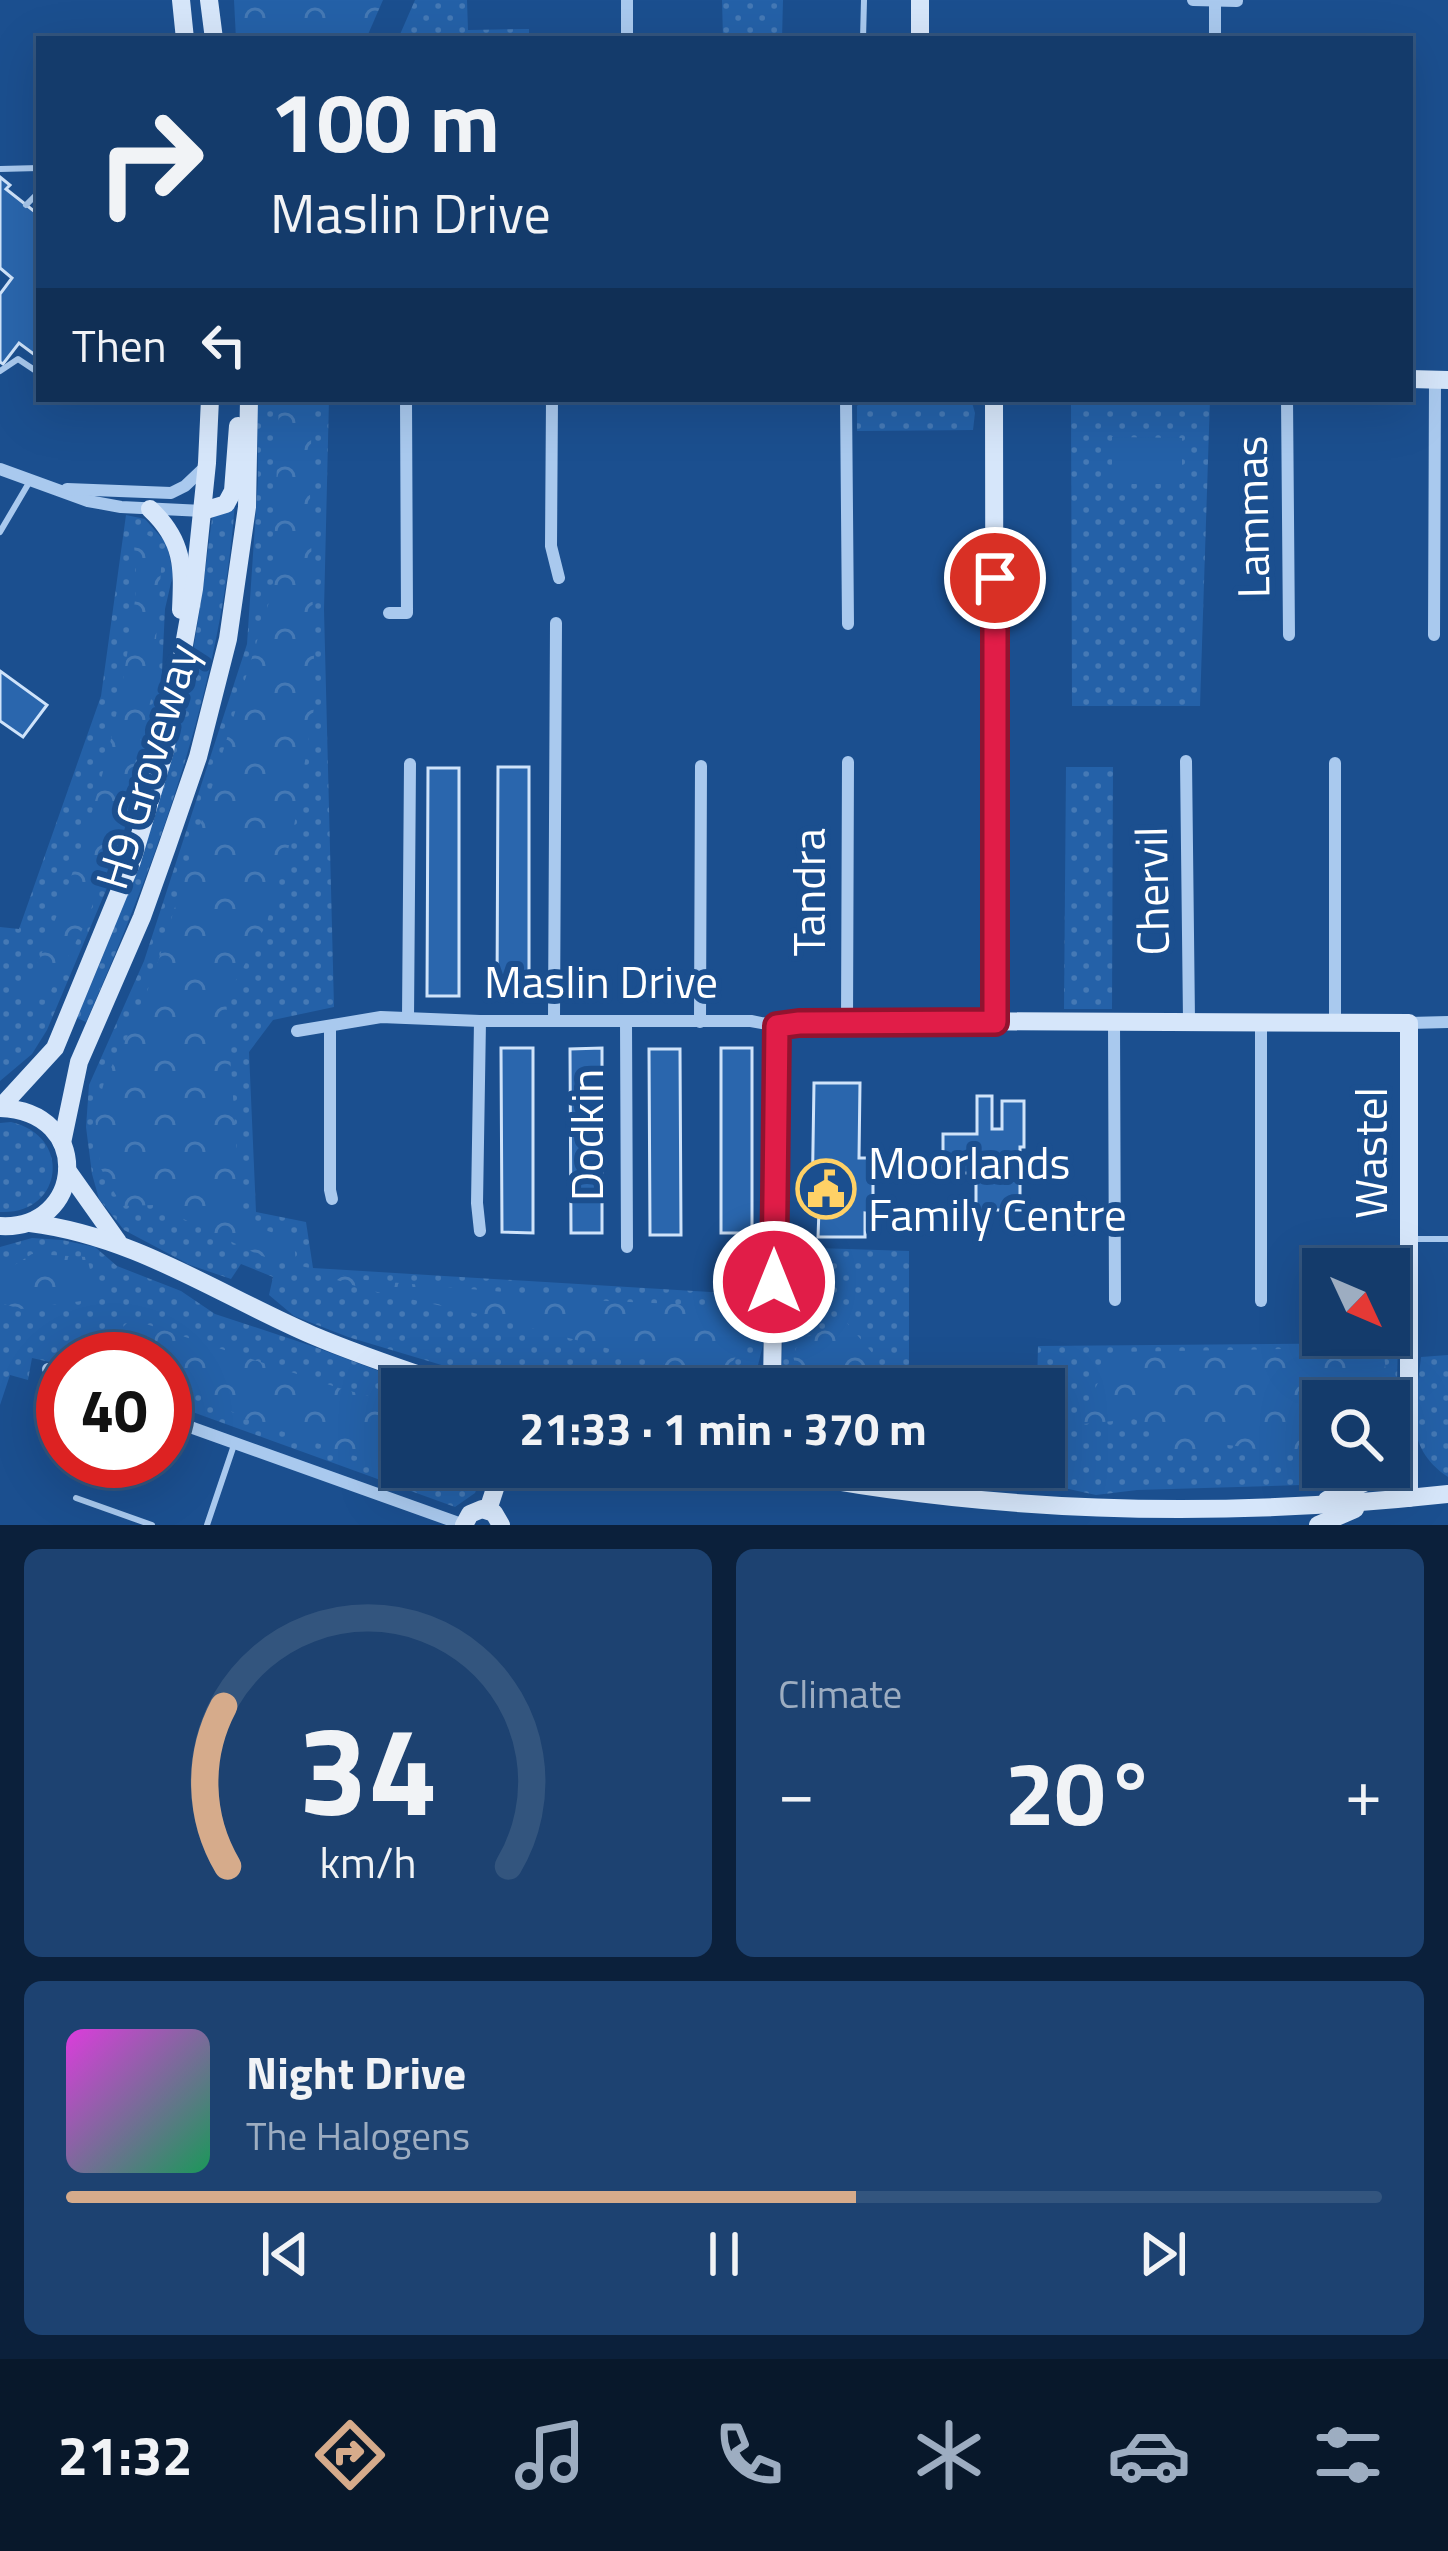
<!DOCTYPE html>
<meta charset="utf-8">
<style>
body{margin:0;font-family:"Titillium Web",sans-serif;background:#1d4271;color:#f1f3f6;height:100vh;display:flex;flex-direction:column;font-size:45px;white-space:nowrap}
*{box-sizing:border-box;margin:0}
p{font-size:39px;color:#9dadc1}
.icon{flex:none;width:66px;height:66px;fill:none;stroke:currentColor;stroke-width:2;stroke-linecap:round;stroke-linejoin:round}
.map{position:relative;height:1525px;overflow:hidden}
.drawer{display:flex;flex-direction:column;gap:24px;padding:24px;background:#0b203b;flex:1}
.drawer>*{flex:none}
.hud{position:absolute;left:36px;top:36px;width:1377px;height:366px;border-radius:0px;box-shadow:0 12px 48px #0002,0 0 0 3px #33557e;background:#143b6b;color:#f1f3f6;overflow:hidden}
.needle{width:78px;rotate:134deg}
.tools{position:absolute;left:1302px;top:1248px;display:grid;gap:24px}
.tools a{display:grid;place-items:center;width:108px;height:108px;border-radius:0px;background:#143b6b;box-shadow:0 12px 48px #0002,0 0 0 3px #33557e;font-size:60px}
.speed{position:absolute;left:36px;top:1332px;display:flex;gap:24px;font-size:60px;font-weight:700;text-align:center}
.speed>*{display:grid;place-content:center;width:156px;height:156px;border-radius:50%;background:#143b6b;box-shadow:0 12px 48px #0002,0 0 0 3px #33557e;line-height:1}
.speed .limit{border:18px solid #d22;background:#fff;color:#111}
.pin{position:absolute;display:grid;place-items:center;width:102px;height:102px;color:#fff;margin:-51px;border:6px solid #fff;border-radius:50%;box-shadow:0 3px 12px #0007}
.me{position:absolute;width:132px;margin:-66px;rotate:0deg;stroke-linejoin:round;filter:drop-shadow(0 0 9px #0008)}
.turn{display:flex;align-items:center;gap:42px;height:252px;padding:0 36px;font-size:54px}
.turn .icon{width:156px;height:156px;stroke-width:2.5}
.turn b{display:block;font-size:84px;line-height:102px}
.then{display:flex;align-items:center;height:114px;padding:0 36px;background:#0003;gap:24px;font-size:45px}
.big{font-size:90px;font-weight:700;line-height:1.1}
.drawer .tile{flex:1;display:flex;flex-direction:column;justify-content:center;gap:18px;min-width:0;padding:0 42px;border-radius:18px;background:#1d4271}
.drawer .dial{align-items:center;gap:0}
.dial svg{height:312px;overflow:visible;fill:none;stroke:#33557e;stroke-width:7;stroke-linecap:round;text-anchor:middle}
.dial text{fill:#f1f3f6;stroke:none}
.song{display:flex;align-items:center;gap:36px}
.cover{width:144px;height:144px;border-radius:18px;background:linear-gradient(135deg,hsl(300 70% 55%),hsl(150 70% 35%))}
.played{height:12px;border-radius:6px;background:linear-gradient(90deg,#d6ab8b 60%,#33557e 60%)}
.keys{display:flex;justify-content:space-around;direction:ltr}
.heat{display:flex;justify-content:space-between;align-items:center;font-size:66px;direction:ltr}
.drawer .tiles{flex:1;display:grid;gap:24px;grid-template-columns:1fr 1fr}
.tile:last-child{grid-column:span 2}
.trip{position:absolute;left:381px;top:1368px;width:684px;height:120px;border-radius:0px;background:#143b6b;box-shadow:0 12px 48px #0002,0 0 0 3px #33557e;font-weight:700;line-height:120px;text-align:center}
.tabs{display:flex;height:192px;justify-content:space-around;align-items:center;background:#08182b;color:#9dadc1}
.tabs .icon{width:84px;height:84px}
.tabs .selected{color:#d6ab8b}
.tabs b{font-size:54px;color:#f1f3f6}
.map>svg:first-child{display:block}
.green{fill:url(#green-dots)}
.forest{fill:url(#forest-crowns)}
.pitch{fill:#2461a8}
.building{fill:#2a66ad;stroke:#cfe3fa;stroke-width:3}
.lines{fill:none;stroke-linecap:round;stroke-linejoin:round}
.lane{stroke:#a9c9ee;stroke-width:6}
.street{stroke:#a9c9ee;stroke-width:12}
.secondary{stroke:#d6e6fa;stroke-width:18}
.route-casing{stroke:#92132f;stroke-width:30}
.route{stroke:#e11d48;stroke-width:21}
.labels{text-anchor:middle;stroke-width:12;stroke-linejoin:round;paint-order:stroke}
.street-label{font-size:45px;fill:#fff;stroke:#1b4f8f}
.poi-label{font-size:45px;fill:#fff;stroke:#1b4f8f;text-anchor:start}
</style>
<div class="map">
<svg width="1448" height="1525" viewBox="0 0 1448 1525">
<defs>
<pattern id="green-dots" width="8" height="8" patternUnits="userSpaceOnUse" patternTransform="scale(3)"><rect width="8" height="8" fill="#2461a8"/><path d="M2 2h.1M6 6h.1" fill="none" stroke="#4579b5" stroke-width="1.8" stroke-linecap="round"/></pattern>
<pattern id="forest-crowns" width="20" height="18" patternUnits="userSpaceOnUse" patternTransform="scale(3)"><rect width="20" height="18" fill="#2461a8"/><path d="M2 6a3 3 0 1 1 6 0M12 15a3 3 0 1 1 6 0" fill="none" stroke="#4579b5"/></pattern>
</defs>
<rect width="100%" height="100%" fill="#1b4f8f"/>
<g class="green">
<polygon points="415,0 467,0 468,30 529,29 529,39 398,39"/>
<polygon points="722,0 783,0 782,39 723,39"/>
<polygon points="257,399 329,399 324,610 334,1007 273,1020 249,1052 256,1212 306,1222 313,1268 760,1295 763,1345 752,1389 522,1389 348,1337 294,1316 269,1295 273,1277 241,1264 231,1279 190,1265 124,1230 99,1199 92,1174 86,1127 89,1085 144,961 247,644 258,480"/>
<polygon points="864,399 971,399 975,413 973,430 857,431 857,406"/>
<polygon points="1071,399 1210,399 1200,706 1072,706"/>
<path d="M235,502C222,684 159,856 86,1022L77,1018C117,924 154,828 177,728C194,659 203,588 212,518Z"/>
<polygon points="126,515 145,519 167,544 173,574 165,609 161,692 112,876 47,1030 32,1054 0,1081 0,927 19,929 101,696"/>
<polygon points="1066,767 1113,767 1112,1009 1064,1009"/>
<path d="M11,1122C73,1136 63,1215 0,1212V1123Z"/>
<polygon points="32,1238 62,1240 95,1247 117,1266 181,1291 215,1314 312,1346 427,1389 402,1389 402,1467 486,1467 475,1493 455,1507 165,1402 165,1359 63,1359 63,1365 32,1358 28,1380 10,1375 0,1405 0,1247"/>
<polygon points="786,1247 909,1251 909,1379 1037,1386 1038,1346 1398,1343 1396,1418 1389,1442 1389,1401 1323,1401 1323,1467 1372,1467 1351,1481 1334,1484 1137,1490 1096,1495 1046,1484 905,1477 836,1467 1044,1467 1044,1389 781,1389"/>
<path d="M1448,1355V1477C1401,1445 1416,1406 1421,1357Z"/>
</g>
<g class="forest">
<polygon points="234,0 383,0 366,39 236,39"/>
<polygon points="279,399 312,399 310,494 315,702 293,832 266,925 226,999 242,1222 294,1240 296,1265 365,1280 607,1301 743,1307 745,1344 723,1375 703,1389 676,1389 663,1363 470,1312 368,1290 259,1255 154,1205 122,1206 100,1167 95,1115 105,1079 138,1016 158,962 273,589"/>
<path d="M132,527L155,539L162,556L152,695L109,864L85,924L46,1000L23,997C72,888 109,774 127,655C131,628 137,599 136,572C136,557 133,542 132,527Z"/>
<polygon points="32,1254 87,1257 97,1299 21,1309 0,1303 0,1274"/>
<polygon points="842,1317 874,1355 891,1389 802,1389 793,1356 800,1339 820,1332"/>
<polygon points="131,1319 342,1389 389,1401 402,1408 402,1467 473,1467 473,1470 450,1488 243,1418 165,1373 165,1359 144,1359 112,1338"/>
<path d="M1342,1348L1384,1352L1386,1376L1380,1401L1340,1399L1338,1401H1323L1321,1444L1283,1452L1228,1445L1184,1457L1149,1451L1151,1427L1134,1419L1073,1425C1090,1403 1100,1376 1115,1352Z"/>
</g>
<polygon class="pitch" points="1112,437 1182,438 1182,484 1112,484"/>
<g class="building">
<polygon points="0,177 10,185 6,189 39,215 39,358 19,343 3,364 0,362 0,294 12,278 0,268"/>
<polygon points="0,671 47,705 23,737 0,721"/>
<polygon points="498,767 529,767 529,995 497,996"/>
<polygon points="428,768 459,768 459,996 427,996"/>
<polygon points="501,1048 533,1048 533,1233 502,1232"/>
<polygon points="602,1048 602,1233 571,1233 570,1049"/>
<rect x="721" y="1048" width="31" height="185"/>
<polygon points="649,1049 680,1049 681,1235 650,1235"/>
<polygon points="814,1083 860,1083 859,1158 873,1158 873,1214 865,1213 865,1237 818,1237 819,1210 812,1210"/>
<polygon points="977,1096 992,1096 992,1129 1002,1129 1002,1101 1024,1101 1024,1147 1020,1147 1020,1210 976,1210 976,1173 943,1173 943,1134 977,1134"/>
</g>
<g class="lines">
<g class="lane">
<polyline points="863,39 864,0"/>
<polyline points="0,169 39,168"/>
<polyline points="26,205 39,192"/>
<polyline points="0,371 18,359 39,373"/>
<polyline points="87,399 93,399"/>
<polyline points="0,532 30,481"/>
<polyline points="1410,1239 1448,1239"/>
<polyline points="76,1498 152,1525"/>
<polyline points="207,1525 234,1445"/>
</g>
<g class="street">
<polyline points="1193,0 1237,1"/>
<polyline points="1215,1 1215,39"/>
<polyline points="627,39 627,0"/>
<polyline points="552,399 551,546 559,578"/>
<polyline points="846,399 848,624"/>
<polyline points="1287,399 1289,635"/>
<polyline points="0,469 88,501 121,507 203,511"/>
<polyline points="67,489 171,493 185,486 205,467"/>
<polyline points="389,613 407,613 406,399"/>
<polyline points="1434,635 1435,379"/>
<polyline points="1186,761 1189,1020"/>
<polyline points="1335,763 1335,1021"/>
<polyline points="408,1018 410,764"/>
<polyline points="554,1020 556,623"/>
<polyline points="626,1022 627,1247"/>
<polyline points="700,1022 701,766"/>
<polyline points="847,1022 848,762"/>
<polyline points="1114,1022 1115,1300"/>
<polyline points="1261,1022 1261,1301"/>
<polyline points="1409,1023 1448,1022"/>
<polyline points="330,1027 330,1190 332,1199"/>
<polyline points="297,1031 381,1017 480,1021 751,1021 777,1026"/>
<polyline points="480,1231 477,1203 480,1021"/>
<polyline points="48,1369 63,1378"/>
<polyline points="165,1418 464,1525"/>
</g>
<g class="secondary">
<polyline points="181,0 185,39"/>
<polyline points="209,0 214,39"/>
<polyline points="920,39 920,0"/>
<polyline points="1410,379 1448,380"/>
<polyline points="994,399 995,1022"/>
<path d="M150,509C184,541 183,567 181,610"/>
<polyline points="203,511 226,504 233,491 238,426"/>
<polyline points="0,1108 55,1048 132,861 165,751 194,589 207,463 210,399"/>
<path d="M0,1108C95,1111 84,1231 0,1226"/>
<polyline points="62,1143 79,1062 142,917 167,847 198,757 228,639 247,507 249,399"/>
<polyline points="67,1170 118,1242"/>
<path d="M30,1223C135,1236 217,1294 312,1335C361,1356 411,1372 461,1389"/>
<polyline points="772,1389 777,1026 799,1023 926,1021 1409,1023 1409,1498"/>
<path d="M760,1467C985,1514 1220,1519 1448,1494"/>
<polyline points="1327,1500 1368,1481 1385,1467"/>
<polyline points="488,1510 502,1467"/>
<polyline points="464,1525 470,1514 482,1509 494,1513 501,1525"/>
<polyline points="1318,1525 1355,1509"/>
</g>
</g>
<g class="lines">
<g class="route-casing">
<polyline id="route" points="774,1282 777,1026 799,1023 995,1022 995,578"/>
</g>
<use href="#route" class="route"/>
</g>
<defs>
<g id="civic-ring" transform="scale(3)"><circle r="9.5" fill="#1b4f8f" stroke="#ffd166" stroke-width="1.5"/><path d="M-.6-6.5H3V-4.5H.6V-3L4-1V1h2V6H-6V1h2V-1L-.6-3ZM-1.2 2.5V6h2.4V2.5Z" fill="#ffd166"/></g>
</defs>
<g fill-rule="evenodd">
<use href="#civic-ring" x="826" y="1189"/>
</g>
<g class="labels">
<g class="street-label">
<text transform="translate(1252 517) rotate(-91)" y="16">Lammas</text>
<text transform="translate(147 766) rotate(-73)" y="16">H9 Groveway</text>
<text transform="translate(1152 891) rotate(-91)" y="16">Chervil</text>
<text transform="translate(809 892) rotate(-90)" y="16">Tandra</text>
<text x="601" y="998">Maslin Drive</text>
<text transform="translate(587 1135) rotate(-90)" y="16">Dodkin</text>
<text transform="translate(1371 1153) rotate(-90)" y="16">Wastel</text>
</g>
<g class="poi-label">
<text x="868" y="1179">Moorlands<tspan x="868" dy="52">Family Centre</tspan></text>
</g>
</g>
</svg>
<div class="tools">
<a><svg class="needle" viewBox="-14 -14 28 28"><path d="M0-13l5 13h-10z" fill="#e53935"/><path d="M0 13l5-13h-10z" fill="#9dadc1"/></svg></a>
<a><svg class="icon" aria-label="search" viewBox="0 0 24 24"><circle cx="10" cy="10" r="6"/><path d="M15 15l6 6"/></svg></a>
</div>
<div class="speed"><div class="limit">40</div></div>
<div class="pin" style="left:995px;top:578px;background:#d93025"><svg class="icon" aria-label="arrive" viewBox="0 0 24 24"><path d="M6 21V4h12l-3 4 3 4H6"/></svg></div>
<svg class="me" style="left:774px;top:1282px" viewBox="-20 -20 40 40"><circle r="17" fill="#e11d48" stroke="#fff" stroke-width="3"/><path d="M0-11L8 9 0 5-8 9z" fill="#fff"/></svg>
<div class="trip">21:33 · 1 min · 370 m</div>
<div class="hud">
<div class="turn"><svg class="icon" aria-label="right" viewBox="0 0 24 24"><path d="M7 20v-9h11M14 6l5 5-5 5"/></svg><div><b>100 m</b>Maslin Drive</div></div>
<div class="then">Then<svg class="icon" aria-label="left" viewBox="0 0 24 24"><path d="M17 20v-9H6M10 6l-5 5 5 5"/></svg></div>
</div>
</div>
<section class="drawer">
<div class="tiles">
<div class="tile dial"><svg viewBox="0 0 100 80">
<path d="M14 69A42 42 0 1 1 86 69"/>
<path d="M14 69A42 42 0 0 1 13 28" stroke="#d6ab8b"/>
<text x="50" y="56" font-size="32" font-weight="700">34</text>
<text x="50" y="72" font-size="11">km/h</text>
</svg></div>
<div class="tile"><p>Climate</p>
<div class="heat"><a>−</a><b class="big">20°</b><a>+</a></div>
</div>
<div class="tile">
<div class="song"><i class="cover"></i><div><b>Night Drive</b><p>The Halogens</p></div></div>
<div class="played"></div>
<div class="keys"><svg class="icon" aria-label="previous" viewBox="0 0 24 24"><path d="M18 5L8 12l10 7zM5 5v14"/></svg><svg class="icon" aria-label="pause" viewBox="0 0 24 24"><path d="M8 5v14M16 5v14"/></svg><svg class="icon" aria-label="next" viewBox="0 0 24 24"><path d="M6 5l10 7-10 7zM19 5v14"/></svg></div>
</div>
</div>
</section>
<nav class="tabs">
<b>21:32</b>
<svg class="icon selected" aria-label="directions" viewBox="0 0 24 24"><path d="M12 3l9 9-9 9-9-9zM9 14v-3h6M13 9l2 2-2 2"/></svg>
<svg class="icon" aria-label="music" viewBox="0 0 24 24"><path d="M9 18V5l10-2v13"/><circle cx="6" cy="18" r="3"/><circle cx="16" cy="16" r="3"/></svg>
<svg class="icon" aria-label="phone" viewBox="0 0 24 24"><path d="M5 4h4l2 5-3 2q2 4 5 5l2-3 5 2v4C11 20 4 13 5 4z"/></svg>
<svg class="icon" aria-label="climate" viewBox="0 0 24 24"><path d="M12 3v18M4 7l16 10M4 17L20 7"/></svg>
<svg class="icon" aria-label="car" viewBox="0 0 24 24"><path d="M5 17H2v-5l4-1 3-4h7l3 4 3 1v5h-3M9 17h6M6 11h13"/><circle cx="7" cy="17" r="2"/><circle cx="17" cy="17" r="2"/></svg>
<svg class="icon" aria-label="filters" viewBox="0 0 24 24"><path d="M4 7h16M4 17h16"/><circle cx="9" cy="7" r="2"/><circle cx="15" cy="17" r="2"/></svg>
</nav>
